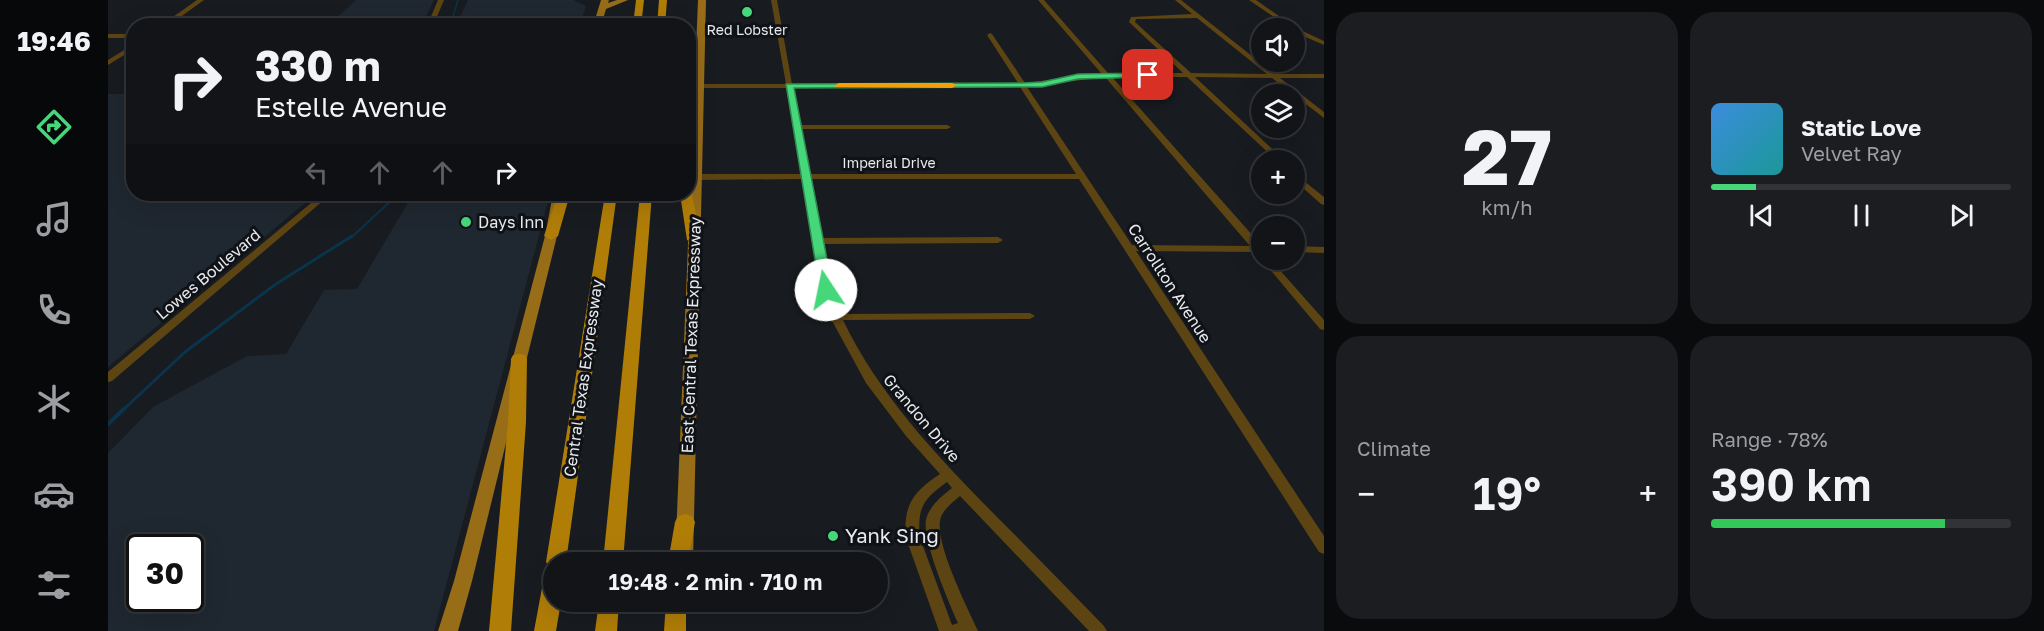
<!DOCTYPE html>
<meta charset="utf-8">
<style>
body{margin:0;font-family:"Golos Text",sans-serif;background:#1b1d21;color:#f1f3f6;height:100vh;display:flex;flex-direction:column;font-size:22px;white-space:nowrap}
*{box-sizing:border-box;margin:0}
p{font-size:20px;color:#9c9ea2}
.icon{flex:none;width:33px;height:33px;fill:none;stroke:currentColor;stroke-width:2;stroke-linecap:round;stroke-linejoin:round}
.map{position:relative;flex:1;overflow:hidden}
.drawer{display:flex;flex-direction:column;gap:12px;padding:12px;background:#0a0b0d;width:720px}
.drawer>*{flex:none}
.top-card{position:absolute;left:18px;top:18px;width:570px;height:183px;border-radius:24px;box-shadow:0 6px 24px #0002,0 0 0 2px #313337;background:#121418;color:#f1f3f6;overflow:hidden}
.controls{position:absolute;left:1143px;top:18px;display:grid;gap:12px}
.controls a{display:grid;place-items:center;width:54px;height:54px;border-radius:50%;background:#121418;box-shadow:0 6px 24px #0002,0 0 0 2px #313337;font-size:30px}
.speed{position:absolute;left:18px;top:534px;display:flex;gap:12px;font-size:30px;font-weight:700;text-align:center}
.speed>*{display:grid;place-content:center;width:78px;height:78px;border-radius:50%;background:#121418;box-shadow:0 6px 24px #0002,0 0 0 2px #313337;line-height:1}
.speed .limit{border:3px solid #111;border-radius:9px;background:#fff;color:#111}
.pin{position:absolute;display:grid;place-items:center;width:51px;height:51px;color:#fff;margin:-26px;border-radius:12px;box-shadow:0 3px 9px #0006}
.me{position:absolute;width:66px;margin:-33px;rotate:349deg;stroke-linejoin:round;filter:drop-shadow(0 0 4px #0008)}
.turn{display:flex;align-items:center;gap:21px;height:126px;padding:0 30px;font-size:27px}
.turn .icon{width:78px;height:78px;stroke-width:2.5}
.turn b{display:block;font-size:42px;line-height:51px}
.lanes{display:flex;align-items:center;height:57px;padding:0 30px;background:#0003;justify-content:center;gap:30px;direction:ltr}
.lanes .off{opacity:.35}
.big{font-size:45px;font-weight:600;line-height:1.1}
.drawer .card{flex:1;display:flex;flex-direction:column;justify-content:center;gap:9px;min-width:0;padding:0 21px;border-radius:24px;background:#1b1d21}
.drawer .dial{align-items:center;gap:0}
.dial b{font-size:78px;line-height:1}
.song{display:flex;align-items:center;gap:18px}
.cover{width:72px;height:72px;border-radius:9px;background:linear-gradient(135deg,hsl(210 70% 55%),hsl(180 70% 35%))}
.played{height:6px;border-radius:3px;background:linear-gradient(90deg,#46d77a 15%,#313337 15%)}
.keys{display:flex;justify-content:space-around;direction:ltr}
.heat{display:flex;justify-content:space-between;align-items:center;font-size:33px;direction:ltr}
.charge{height:9px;border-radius:4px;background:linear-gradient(90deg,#34c759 78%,#313337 0)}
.drawer .tiles{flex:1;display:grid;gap:12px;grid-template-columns:repeat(2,1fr)}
.trip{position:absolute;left:435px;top:552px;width:345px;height:60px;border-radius:30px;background:#121418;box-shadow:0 6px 24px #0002,0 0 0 2px #313337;font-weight:600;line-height:60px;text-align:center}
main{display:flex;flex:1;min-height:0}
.dock{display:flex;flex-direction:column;width:108px;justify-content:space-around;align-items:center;background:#07080a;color:#9c9ea2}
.dock .icon{width:42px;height:42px}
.dock .on{color:#46d77a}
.dock b{font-size:27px;color:#f1f3f6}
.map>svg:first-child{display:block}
.built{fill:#1f2730;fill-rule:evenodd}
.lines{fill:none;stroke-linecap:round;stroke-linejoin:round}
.stream-far3{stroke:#0a344b;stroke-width:1.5}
.stream-far2{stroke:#0a344b;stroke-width:2}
.stream-far1{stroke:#0a344b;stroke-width:3}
.stream{stroke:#0a344b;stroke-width:4}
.minor{fill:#5d4413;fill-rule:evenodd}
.major{fill:#976d18;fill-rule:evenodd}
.highway{fill:#b07d07;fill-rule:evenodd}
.route{fill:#46d77a;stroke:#2e8c4f;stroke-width:1.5}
.slow{fill:#f59e0b}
.poi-dot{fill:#46d77a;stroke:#0f1216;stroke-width:2}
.labels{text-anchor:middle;stroke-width:6;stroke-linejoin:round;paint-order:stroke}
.far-poi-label{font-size:14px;fill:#e8eaed;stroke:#0f1216}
.far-street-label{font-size:14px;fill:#e8eaed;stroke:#0f1216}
.poi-label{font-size:16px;fill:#e8eaed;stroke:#0f1216;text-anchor:start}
.street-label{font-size:16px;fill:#e8eaed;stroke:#0f1216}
.near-poi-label{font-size:20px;fill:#e8eaed;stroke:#0f1216;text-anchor:start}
</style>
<main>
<nav class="dock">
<b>19:46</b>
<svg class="icon on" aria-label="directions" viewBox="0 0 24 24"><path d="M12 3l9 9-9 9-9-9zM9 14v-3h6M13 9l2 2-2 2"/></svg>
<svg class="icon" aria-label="music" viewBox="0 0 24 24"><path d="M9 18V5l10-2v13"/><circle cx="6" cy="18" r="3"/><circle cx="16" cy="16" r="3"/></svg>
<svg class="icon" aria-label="phone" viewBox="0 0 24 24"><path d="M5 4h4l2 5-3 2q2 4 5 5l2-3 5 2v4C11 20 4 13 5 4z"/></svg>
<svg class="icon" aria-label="climate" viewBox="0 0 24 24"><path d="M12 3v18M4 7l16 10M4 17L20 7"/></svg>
<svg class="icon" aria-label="car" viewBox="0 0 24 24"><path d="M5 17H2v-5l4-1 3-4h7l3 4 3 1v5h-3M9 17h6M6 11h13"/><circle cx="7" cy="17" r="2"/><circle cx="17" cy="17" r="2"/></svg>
<svg class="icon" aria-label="filters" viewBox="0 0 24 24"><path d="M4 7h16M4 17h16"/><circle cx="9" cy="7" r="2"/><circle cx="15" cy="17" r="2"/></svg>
</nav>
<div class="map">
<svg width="1216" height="631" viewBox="0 0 1216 631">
<rect width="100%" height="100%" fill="#181b20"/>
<g class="built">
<polygon points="248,0 326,0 314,25 221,25"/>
<polygon points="360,0 465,0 478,6 472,25 348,25"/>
<polygon points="0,94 25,94 26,194 208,194 0,367"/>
<path d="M305,194H442L326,631H0V453L45,407L139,356L178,354L216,290L249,289ZM32,548H82V598H32Z"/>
</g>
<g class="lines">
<polyline class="stream-far3" points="342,26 350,0"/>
<polyline class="stream-far2" points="243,238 290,194"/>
<polyline class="stream-far1" points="15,410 77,352 168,284 244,236"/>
<polyline class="stream" points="0,424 17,408"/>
<g class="minor">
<polygon points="89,0 96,0 60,26 52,26"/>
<polygon points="330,0 336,0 325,26 319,26"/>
<path d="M663,0H669L684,84L910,83L879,35L882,33L884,34L917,83L993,73L930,0H936L1000,73H1075L1021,22L1023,17L1084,14L1067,0H1073L1167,74H1216V78H1172L1216,112V118L1164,78L1087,77L1176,160H1168L1079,77H1004L1154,246V257L1147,252L1028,251L1216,536V554L1211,552L971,179H702L714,238L890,237L895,240L890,243L715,244L723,289L732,314L922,313L927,316L922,319L735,320C772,397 831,458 890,518C926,554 961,590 996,626L999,631H981L852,496C845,502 833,511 832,521C828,546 859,607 870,631H831L798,538C795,505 805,492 832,474L798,436L758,383L722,317L723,316L713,289L694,179L589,180L585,177L589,174H693L678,88H592L589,86L592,84H678ZM1089,18L1159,74L1083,73L1027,22L1028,19H1033ZM997,77L1142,246L1024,245L919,87ZM912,87L968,174H701L693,129H839L843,127L839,125H692L685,88ZM839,482L844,488C834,496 821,506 818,520C814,540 841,603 850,623L844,625L812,538C809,508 815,499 839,482Z"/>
<polygon points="1141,0 1148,0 1188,28 1216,41 1216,45 1186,32 1186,28 1182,28"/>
<rect x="0" y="34" width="26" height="4"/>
<polygon points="26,44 26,49 0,65 0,60"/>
<polygon points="1186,173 1216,197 1216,205 1213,204 1186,180"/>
<polygon points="214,194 223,194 4,381 0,382 0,372"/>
<polygon points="1186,246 1216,247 1216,253 1186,252"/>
<polygon points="1154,260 1163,260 1216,320 1216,330 1212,329"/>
</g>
<g class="major">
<polygon points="493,0 501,0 500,3 509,0 520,0 498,9 493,26 485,26"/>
<polygon points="590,0 598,0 585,562 567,562"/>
<polygon points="445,194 457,194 449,236 364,581 350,631 330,631 346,581 437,236"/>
</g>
<g class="highway">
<polygon points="528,0 536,0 533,26 525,26"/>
<polygon points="551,0 559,0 557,26 549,26"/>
<polygon points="580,191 584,194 593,240 586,244 579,240 572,194 580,194"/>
<polygon points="450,194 462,194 450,236 443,240 436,236"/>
<polygon points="497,194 509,194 458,562 446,562 446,602 453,602 448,631 426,631 436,577 439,570 443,569 438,562"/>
<polygon points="532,194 544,194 515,562 495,562"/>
<polygon points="411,354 417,355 419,359 418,422 403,631 381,631 400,422 403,359 405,355"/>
<polygon points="577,514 584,516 587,522 580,562 560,562 567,522 570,516"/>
<polygon points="491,602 511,602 509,631 487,631"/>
<polygon points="558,602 578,602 578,631 556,631"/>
</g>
</g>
<polygon class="route" points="1040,73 1044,75 1043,77 970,79 934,87 686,88 725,290 718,294 712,290 678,84 915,83 934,82 970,74"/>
<polygon class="slow" points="731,83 844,83 849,85 844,88 728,87 726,86"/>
<g class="poi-dot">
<circle cx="639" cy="12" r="6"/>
<circle cx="358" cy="222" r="6"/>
<circle cx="725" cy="536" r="6"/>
</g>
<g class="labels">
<g class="far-poi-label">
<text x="639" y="35">Red Lobster</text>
</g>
<g class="far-street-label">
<text x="781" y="168">Imperial Drive</text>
</g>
<g class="poi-label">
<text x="370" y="228">Days Inn</text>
</g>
<g class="street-label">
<text transform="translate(100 274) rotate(-40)" y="6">Lowes Boulevard</text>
<text transform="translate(1062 283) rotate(57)" y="6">Carrollton Avenue</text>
<text transform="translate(583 335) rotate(-88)" y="6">East Central Texas Expressway</text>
<text transform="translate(475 378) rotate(-82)" y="6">Central Texas Expressway</text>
<text transform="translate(814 418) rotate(50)" y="6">Grandon Drive</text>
</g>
<g class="near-poi-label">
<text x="737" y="543">Yank Sing</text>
</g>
</g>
</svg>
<div class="controls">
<a><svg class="icon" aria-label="sound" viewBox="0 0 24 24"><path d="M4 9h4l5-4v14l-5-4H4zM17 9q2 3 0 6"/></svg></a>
<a><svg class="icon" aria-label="layers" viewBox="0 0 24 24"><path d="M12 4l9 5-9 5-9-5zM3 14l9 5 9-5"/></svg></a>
<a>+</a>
<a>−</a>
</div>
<div class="speed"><div class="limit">30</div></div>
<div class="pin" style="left:1040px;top:75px;background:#d93025"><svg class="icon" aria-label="arrive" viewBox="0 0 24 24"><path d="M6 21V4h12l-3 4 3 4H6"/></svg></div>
<svg class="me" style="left:718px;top:290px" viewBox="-20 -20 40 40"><circle r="19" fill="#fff"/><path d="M0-13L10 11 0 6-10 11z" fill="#46d77a"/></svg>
<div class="trip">19:48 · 2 min · 710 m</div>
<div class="top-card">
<div class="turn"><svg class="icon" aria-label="right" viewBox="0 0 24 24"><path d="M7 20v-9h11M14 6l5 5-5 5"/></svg><div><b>330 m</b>Estelle Avenue</div></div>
<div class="lanes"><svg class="icon off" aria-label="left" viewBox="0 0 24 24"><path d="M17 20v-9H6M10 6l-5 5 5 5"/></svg><svg class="icon off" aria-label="ahead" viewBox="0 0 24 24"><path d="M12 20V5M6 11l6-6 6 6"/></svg><svg class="icon off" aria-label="ahead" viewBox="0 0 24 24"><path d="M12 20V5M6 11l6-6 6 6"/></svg><svg class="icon" aria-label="right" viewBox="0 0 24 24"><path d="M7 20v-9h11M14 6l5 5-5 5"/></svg></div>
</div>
</div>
<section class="drawer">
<div class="tiles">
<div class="card dial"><b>27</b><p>km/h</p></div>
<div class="card">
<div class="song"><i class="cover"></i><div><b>Static Love</b><p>Velvet Ray</p></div></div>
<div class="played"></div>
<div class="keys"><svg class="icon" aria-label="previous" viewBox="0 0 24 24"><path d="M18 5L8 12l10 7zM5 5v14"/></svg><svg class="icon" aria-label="pause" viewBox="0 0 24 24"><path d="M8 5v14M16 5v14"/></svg><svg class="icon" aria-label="next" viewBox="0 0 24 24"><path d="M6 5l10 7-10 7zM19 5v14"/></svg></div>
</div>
<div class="card"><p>Climate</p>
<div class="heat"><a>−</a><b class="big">19°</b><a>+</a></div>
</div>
<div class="card"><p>Range · 78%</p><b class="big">390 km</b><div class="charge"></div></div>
</div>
</section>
</main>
